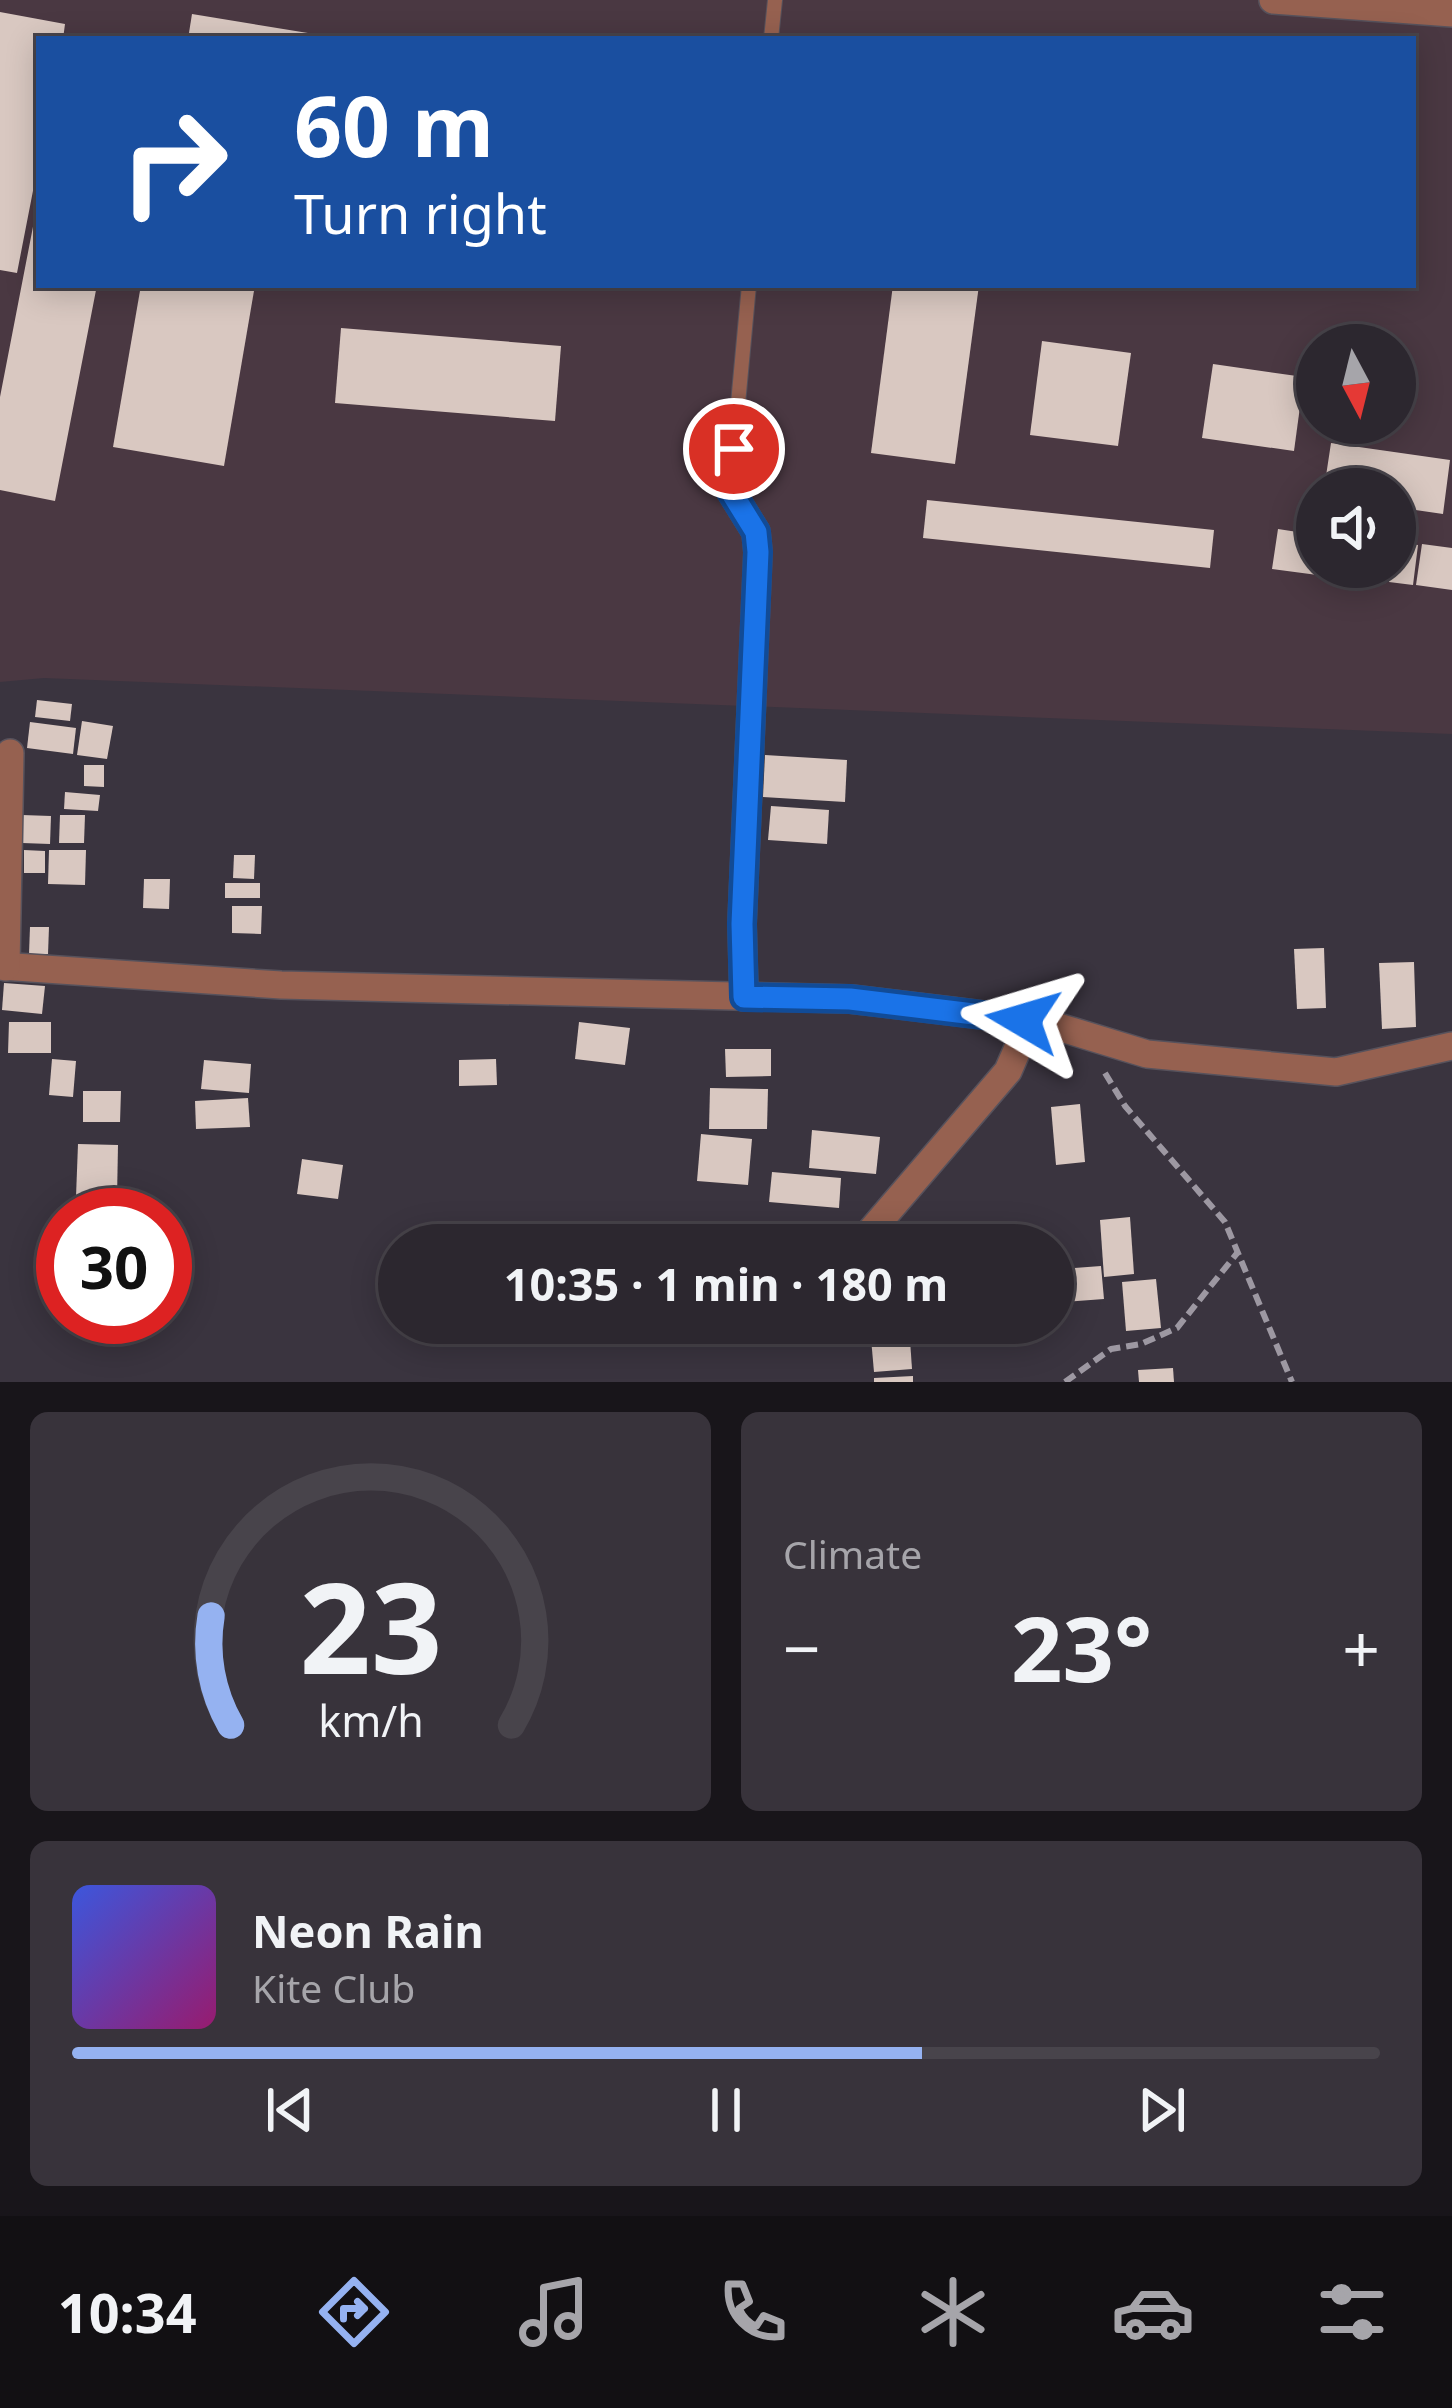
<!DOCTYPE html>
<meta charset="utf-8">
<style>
body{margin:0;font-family:"Noto Sans",sans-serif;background:#38333b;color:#f1f3f6;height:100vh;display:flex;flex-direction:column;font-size:45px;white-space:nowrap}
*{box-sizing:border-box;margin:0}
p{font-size:39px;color:#a6a5aa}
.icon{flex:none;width:66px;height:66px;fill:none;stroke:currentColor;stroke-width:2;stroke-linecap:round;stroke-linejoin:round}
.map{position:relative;height:1382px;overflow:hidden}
.sheet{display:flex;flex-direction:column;gap:30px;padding:30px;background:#18151a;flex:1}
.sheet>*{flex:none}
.banner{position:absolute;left:36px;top:36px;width:1380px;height:252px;border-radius:0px;box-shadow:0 6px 30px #0003,0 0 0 3px #48444b;background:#1a4fa0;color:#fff;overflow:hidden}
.needle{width:78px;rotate:173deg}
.fabs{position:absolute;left:1296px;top:324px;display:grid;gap:24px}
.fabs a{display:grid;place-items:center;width:120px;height:120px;border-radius:50%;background:#2c272f;box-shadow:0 6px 30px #0003,0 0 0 3px #48444b;font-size:60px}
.speed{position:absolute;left:36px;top:1188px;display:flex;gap:24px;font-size:60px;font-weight:700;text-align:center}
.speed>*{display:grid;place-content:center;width:156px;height:156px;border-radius:50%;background:#2c272f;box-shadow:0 6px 30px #0003,0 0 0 3px #48444b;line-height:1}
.speed .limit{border:18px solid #d22;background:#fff;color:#111}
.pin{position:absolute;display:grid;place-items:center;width:102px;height:102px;color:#fff;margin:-51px;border:6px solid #fff;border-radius:50%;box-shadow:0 3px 12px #0007}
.me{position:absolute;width:132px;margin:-66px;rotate:277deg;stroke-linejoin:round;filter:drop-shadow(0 0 9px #0008)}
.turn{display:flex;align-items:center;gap:42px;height:252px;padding:0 60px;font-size:54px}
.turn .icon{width:156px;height:156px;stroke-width:2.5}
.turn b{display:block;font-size:84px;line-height:102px}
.big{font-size:90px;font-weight:700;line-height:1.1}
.sheet .tile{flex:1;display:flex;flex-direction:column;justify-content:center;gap:18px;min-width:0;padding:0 42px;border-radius:18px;background:#38333b}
.sheet .dial{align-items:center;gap:0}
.dial svg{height:312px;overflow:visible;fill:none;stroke:#48444b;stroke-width:7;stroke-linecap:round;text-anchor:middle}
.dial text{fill:#f1f3f6;stroke:none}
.song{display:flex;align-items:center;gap:36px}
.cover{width:144px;height:144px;border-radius:18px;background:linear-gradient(135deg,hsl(230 70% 55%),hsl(320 70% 35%))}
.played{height:12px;border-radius:6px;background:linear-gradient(90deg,#95b2f1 65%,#48444b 65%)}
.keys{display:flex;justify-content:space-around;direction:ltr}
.heat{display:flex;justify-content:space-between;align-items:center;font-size:66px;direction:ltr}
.sheet .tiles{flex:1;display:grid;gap:30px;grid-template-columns:1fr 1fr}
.tile:last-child{grid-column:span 2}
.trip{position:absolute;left:378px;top:1224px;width:696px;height:120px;border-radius:60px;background:#2c272f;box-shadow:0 6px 30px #0003,0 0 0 3px #48444b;font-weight:700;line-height:120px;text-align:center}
.tabs{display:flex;height:192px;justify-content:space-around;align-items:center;background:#121013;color:#a6a5aa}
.tabs .icon{width:84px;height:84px}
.tabs .selected{color:#95b2f1}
.tabs b{font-size:54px;color:#f1f3f6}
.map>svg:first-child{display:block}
.industrial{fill:#4a3842;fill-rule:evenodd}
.building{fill:#d9c8c1}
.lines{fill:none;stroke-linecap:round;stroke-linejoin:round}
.lane-casing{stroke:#57525c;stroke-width:16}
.street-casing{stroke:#57525c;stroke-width:30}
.path{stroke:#9d98a2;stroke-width:6;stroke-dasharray:12 6;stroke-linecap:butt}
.lane{stroke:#966150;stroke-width:14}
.street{stroke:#966150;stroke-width:27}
.route-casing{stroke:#114b97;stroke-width:30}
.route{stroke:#1a73e8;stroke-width:21}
</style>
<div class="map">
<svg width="1452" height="1382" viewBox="0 0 1452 1382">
<rect width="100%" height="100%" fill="#3a343f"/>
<path class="industrial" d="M0,0H1452V734L44,678L0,682ZM39,39H1413V285H39ZM1317,345H1395V423H1317ZM1317,489H1395V567H1317Z"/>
<g class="building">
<polygon points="0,12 65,24 63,39 39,39 39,160 17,273 0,270"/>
<polygon points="192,14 314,34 313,39 188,39"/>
<polygon points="37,206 39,206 39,285 97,285 55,501 0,490 0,397"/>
<polygon points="141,285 255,285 224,466 113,447"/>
<polygon points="893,285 979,285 955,464 871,453"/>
<polygon points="341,328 561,346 555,421 335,403"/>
<polygon points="1042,341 1131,353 1118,446 1030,435"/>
<polygon points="1213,364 1304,377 1294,451 1202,438"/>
<polygon points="1331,443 1450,460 1443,514 1395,507 1395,489 1324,489"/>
<polygon points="927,500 1214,530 1210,568 923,538"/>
<polygon points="1278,529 1317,535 1317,567 1342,567 1340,578 1272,569"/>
<polygon points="1395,542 1418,545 1413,585 1389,582 1391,567 1395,567"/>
<polygon points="1422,544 1452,548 1452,590 1416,585"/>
<polygon points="1348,567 1387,567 1385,584 1346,578"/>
<polygon points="37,700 72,704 70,721 35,717"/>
<polygon points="82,721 113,726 107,759 77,755"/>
<polygon points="30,722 76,728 73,754 27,748"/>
<polygon points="765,755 847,760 845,802 763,797"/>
<polygon points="84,765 104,765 104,787 84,786"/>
<polygon points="65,792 100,795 98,811 64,809"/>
<polygon points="771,806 829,810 827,844 768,840"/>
<polygon points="22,815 51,816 50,844 22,843"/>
<polygon points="60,815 85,815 84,843 59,843"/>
<polygon points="24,850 45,851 45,873 24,873"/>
<polygon points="49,850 86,850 85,885 48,884"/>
<polygon points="234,855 255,855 254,879 233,878"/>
<polygon points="144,879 170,879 169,909 143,908"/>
<rect x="225" y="883" width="35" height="15"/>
<polygon points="232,906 262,906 261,934 232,933"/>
<polygon points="30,927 49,927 48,954 29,954"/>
<polygon points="1324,948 1326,1008 1297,1009 1294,949"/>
<polygon points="1414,962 1416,1027 1382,1029 1379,963"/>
<polygon points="4,983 45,986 42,1014 2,1010"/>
<polygon points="9,1022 51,1022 51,1053 8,1053"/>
<polygon points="579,1022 630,1028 625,1065 575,1059"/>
<polygon points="725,1049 771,1049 771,1076 726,1077"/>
<polygon points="52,1059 76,1061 73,1097 49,1095"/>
<polygon points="496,1059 497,1085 459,1086 459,1060"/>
<polygon points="204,1060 251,1064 249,1093 201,1089"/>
<polygon points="710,1088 768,1089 767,1129 709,1129"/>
<polygon points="83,1091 121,1091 120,1122 83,1122"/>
<polygon points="248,1098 250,1127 196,1129 195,1101"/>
<polygon points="1080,1104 1085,1162 1056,1165 1051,1107"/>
<polygon points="812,1130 880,1137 876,1174 809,1168"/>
<polygon points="701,1134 752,1139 748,1185 697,1181"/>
<polygon points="78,1144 118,1145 117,1198 76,1197"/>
<polygon points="302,1159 343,1165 338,1199 297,1194"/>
<polygon points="772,1172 841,1178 839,1208 769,1202"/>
<polygon points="1130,1217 1134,1274 1104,1277 1100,1220"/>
<polygon points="1101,1266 1104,1299 1064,1302 1061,1269"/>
<polygon points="1156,1279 1161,1328 1126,1331 1122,1282"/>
<polygon points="909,1325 912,1369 874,1372 870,1327"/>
<polygon points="1173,1368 1174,1382 1139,1382 1138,1370"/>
<polygon points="913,1376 913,1382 874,1382 874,1378"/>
</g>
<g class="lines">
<g class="lane-casing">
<g id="lane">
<polyline points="771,39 775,0"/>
<polyline points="730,490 749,285"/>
</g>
</g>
<g class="street-casing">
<g id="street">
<polyline points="1273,0 1452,13"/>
<polyline points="730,490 756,532 758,552 742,924 744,997"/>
<polyline points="0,966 281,985 851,999 1042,1022 1147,1054 1336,1072 1452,1046"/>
<polyline points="6,967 10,753"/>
<polyline points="859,1245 1008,1071 1018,1048 1023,1020"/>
</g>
</g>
<g class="path">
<polyline points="1105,1073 1125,1106 1225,1222 1292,1382"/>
<polyline points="1065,1382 1111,1349 1141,1344 1177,1328 1238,1252"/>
</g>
<use href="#lane" class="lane"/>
<use href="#street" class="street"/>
</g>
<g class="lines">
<g class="route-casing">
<polyline id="route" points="734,449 730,490 756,532 758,552 742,924 744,997 850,999 1023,1020"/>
</g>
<use href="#route" class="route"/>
</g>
</svg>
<div class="fabs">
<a><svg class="needle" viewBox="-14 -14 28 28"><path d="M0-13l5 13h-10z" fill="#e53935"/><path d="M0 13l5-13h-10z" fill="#a6a5aa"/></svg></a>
<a><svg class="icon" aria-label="sound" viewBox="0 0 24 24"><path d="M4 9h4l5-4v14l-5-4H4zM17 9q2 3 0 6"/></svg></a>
</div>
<div class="speed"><div class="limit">30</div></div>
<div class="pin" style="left:734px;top:449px;background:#d93025"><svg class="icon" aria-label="arrive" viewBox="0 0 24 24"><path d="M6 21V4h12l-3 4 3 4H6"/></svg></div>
<svg class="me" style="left:1023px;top:1020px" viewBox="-20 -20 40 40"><path d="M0-17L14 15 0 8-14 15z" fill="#1a73e8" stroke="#fff" stroke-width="4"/></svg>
<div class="trip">10:35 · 1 min · 180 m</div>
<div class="banner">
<div class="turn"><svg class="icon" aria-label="right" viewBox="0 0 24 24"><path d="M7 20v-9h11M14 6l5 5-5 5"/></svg><div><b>60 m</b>Turn right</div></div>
</div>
</div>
<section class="sheet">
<div class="tiles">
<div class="tile dial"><svg viewBox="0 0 100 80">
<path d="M14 69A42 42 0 1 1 86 69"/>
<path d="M14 69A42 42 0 0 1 9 41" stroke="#95b2f1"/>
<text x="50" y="56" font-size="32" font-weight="700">23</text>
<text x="50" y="72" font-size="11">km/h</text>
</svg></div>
<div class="tile"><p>Climate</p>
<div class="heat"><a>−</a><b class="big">23°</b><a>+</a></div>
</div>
<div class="tile">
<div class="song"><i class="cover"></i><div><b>Neon Rain</b><p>Kite Club</p></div></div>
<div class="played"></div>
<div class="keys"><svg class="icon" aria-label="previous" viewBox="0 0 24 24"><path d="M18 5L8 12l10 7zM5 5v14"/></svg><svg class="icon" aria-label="pause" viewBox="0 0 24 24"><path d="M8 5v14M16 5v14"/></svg><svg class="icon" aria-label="next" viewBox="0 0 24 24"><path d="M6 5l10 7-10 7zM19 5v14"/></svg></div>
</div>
</div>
</section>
<nav class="tabs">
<b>10:34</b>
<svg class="icon selected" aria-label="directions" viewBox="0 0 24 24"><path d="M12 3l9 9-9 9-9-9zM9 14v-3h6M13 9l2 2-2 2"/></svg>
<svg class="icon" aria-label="music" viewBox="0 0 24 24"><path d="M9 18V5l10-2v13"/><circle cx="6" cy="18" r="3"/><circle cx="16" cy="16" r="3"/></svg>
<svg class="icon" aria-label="phone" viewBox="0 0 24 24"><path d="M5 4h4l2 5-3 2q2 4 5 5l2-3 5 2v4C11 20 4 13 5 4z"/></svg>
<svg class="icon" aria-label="climate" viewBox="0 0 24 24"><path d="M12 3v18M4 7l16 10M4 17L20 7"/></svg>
<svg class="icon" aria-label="car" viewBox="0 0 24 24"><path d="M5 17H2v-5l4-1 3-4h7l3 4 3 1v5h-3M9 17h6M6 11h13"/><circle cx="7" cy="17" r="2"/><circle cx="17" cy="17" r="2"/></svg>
<svg class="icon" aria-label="filters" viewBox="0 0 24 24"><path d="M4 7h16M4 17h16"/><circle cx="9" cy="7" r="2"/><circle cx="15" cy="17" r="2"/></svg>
</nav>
